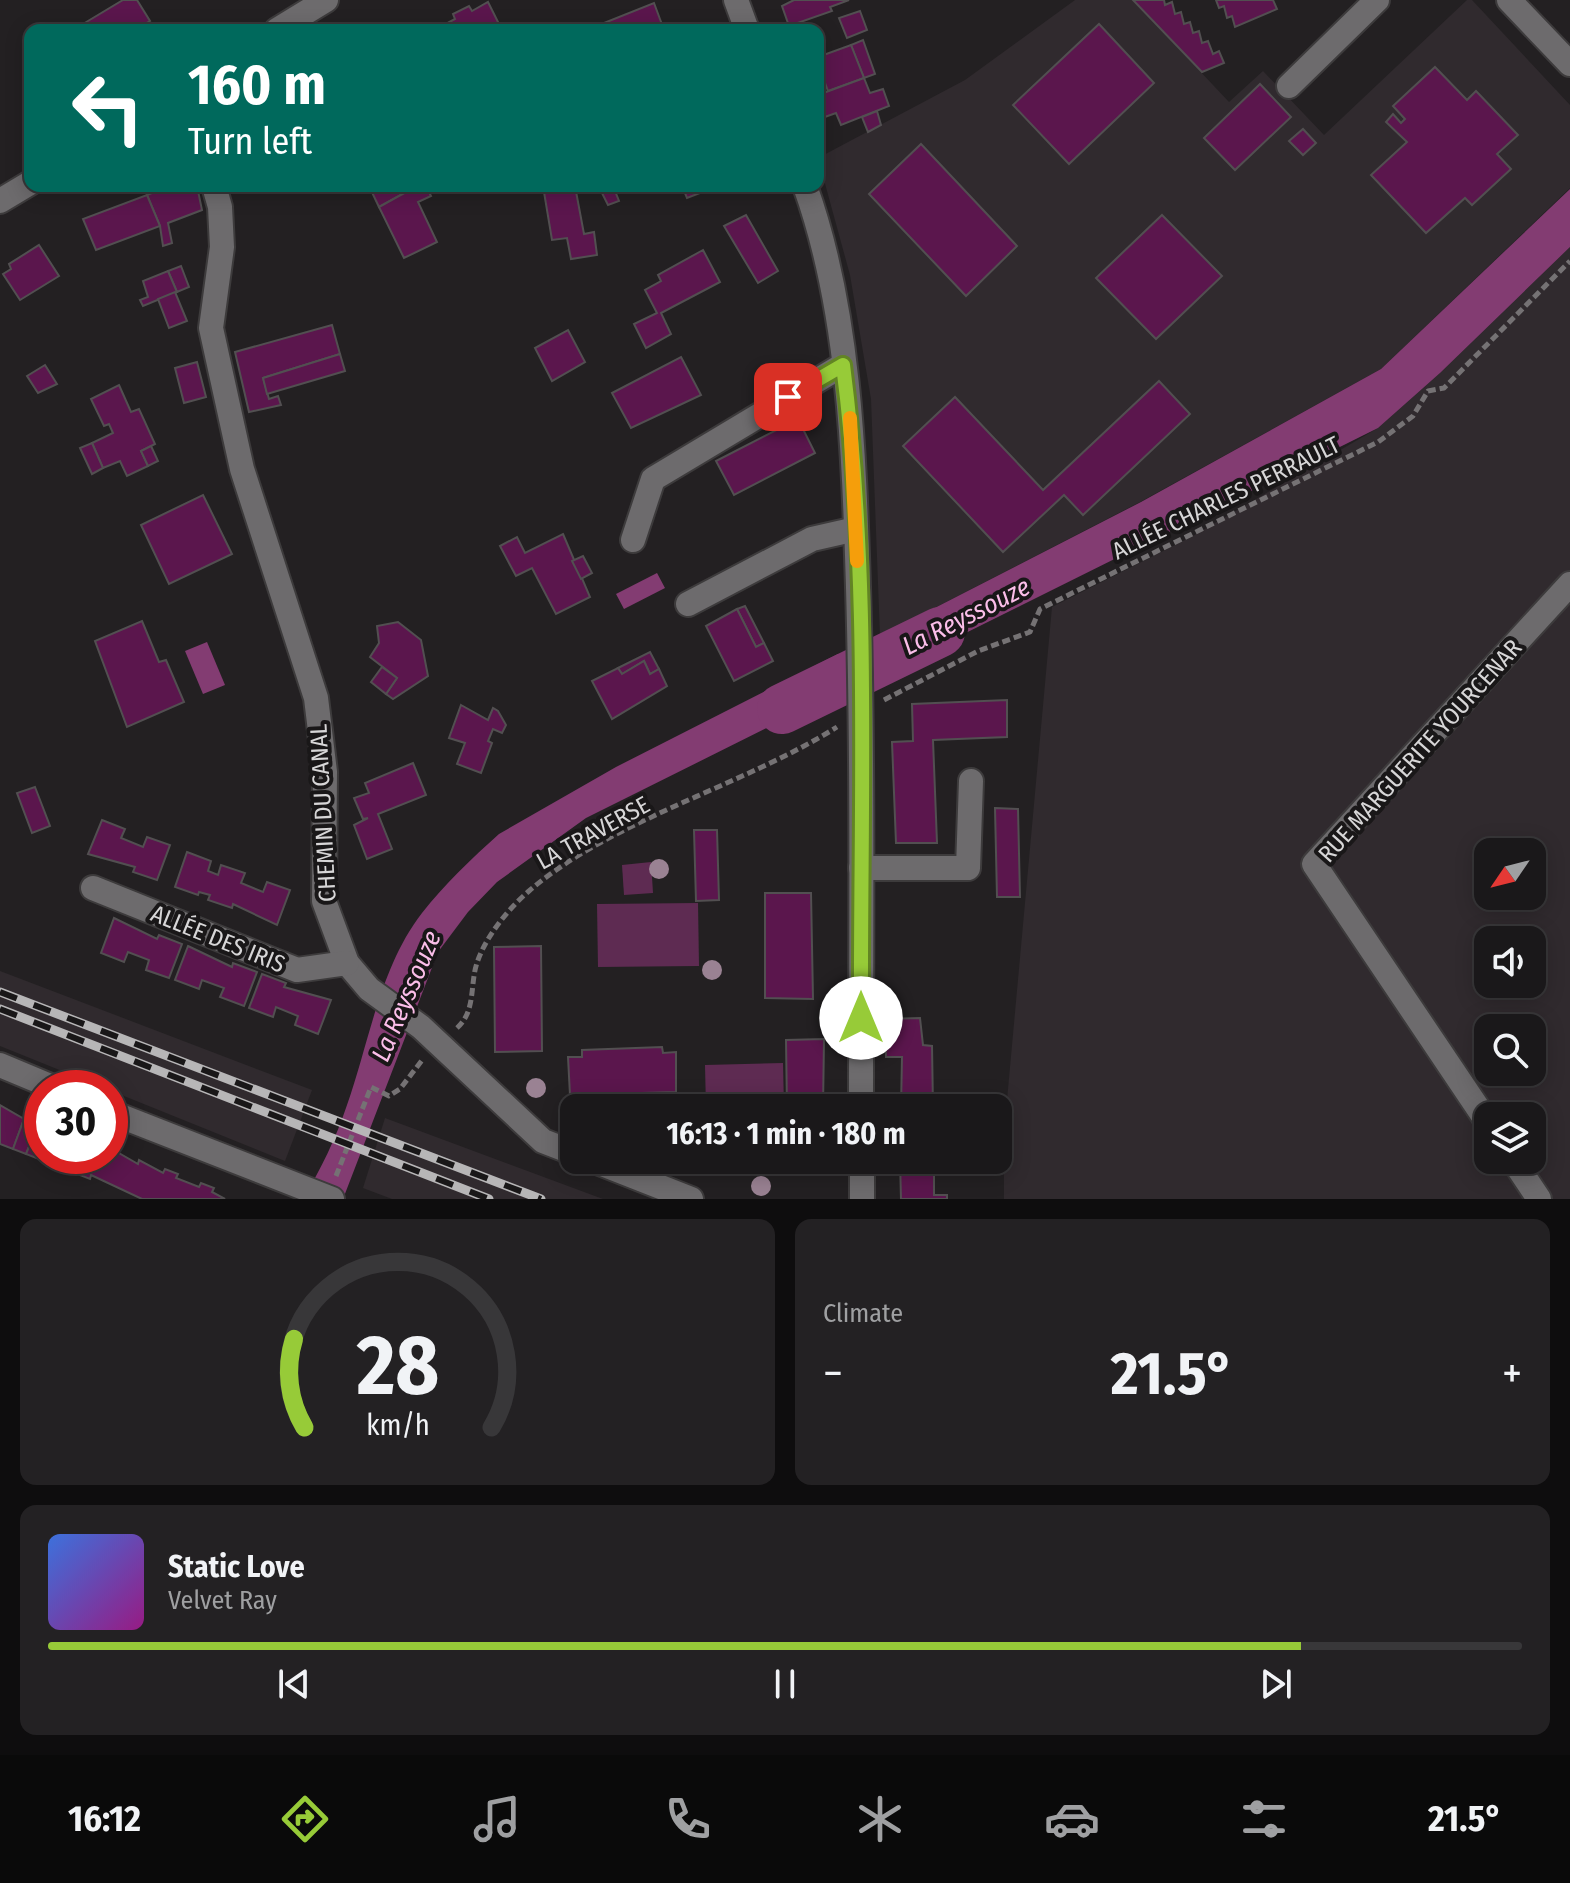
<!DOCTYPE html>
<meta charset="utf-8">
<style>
body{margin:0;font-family:"Fira Sans Condensed",sans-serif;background:#232123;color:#f1f3f6;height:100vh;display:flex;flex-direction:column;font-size:30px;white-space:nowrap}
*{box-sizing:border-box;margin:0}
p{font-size:26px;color:#9fa0a2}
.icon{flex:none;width:44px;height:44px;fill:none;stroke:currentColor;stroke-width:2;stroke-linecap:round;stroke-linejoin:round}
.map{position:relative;height:1199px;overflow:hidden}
.sheet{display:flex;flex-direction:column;gap:20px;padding:20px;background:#0e0d0e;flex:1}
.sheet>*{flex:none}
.guide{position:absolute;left:24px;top:24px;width:800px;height:168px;border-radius:16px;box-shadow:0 4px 20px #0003,0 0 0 2px #383739;background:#00695c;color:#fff;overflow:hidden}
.needle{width:52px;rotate:235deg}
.buttons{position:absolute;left:1474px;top:838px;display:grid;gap:16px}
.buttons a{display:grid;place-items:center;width:72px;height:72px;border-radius:16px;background:#1a181a;box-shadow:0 4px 20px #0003,0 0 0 2px #383739;font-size:40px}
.speed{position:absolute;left:24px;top:1070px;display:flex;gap:16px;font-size:40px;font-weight:700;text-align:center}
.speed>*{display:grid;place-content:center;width:104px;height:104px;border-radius:50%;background:#1a181a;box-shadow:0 4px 20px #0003,0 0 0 2px #383739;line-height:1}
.speed .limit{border:12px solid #d22;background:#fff;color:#111}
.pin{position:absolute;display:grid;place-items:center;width:68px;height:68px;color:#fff;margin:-34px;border-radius:16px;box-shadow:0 4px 12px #0006}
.me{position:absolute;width:88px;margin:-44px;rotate:0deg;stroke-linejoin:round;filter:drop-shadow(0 0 6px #0008)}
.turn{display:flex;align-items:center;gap:28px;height:168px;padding:0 32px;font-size:36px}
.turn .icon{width:104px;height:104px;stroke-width:2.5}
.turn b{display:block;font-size:56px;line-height:68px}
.big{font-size:60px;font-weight:700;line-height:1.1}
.sheet .tile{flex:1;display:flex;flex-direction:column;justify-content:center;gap:12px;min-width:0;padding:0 28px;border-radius:16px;background:#232123}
.sheet .dial{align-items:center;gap:0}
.dial svg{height:208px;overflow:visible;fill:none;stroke:#383739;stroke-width:7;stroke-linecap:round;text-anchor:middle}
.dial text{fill:#f1f3f6;stroke:none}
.song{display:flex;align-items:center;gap:24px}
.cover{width:96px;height:96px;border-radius:12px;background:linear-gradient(135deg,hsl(220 70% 55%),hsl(310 70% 35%))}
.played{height:8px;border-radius:4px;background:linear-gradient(90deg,#97cb38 85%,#383739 85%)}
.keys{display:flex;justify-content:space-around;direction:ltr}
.heat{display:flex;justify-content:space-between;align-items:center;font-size:44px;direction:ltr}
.sheet .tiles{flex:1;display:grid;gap:20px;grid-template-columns:1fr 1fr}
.tile:last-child{grid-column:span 2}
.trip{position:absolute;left:560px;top:1094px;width:452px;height:80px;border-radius:16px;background:#1a181a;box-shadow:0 4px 20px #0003,0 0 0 2px #383739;font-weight:700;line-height:80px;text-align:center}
.dock{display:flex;height:128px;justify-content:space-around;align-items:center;background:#0a0a0a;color:#9fa0a2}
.dock .icon{width:56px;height:56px}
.dock .active{color:#97cb38}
.dock b{font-size:36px;color:#f1f3f6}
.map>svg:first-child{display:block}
.built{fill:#302a2e;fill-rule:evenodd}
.green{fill:#5e2b52}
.water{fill:#833c72}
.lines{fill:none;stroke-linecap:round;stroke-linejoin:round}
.river{stroke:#833c72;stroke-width:50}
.building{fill:#5b164d;stroke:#524f51;stroke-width:2}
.minor-casing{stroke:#3d3b3c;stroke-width:28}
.path{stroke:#757274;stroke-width:5;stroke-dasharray:8 4;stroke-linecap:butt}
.minor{stroke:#6d6b6d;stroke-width:24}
.rail-casing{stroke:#b7b6b7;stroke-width:9}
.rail{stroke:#191718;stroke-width:6;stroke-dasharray:18;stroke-linecap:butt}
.tree{fill:#9a8293}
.route-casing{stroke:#628424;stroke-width:20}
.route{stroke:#97cb38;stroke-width:14}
.slow{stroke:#f59e0b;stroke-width:14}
.labels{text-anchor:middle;stroke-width:8;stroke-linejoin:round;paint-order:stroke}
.street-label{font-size:24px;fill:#d7d6d7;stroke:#191718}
.water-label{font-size:26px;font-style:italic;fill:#fbbee9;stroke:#191718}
</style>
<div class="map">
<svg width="1570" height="1199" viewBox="0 0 1570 1199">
<rect width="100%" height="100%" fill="#232022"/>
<g class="built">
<polygon points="1075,0 1133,0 1229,102 1263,71 1324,135 1467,0 1472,0 1570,105 1570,188 1381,369 1140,502 880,636 871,399 850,275 818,158 965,80"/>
<path d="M1570,247V1199H1004V1133L1052,607L1191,537L1378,428L1440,373ZM1488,852H1532V896H1488ZM1488,940H1532V984H1488ZM1488,1028H1532V1072H1488ZM1488,1116H1532V1160H1488Z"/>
<polygon points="0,971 312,1090 285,1161 0,1046"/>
<polygon points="385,1118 603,1199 392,1199 363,1188"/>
</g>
<g class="green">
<polygon points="651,862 653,893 624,895 622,865"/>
<polygon points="698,903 699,966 598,967 597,904"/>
<polygon points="783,1063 784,1108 706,1108 705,1065"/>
</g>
<g class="water">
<polygon points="1570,189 1570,247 1440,373 1378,428 877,677 880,636 1141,502 1381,369"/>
<polygon points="657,573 665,588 624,609 616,594"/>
<polygon points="207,642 225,685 203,694 185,651"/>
<path d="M838,654L845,689L586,818L497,882L468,912L438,952L343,1199H303C321,1169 336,1138 347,1105C369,1043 380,967 422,913C444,885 472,858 499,834L616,767Z"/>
</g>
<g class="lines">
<polyline class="river" points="782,709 940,632"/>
</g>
<g class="building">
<polygon points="123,0 137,0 150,21 134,30 87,30 83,24"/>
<polygon points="849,0 830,7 832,11 789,26 782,6 794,0"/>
<polygon points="1133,0 1164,0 1165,5 1172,2 1175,14 1181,12 1184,24 1190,22 1193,33 1199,31 1202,43 1208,41 1213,54 1219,51 1224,63 1202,72"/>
<polygon points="1216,0 1273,0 1277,9 1235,27 1232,16 1227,18 1224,6 1219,8"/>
<polygon points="488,2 502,30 444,30 442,26 455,19 453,14 469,6 472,11"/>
<polygon points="654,3 664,30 589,29"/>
<polygon points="860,11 867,30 847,38 839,18"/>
<polygon points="1099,24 1154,83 1069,164 1013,105"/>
<polygon points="863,40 875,74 864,78 851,45"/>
<polygon points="851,45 864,78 828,91 822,75 818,77 818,57"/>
<polygon points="1435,67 1467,100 1476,91 1518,135 1497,154 1511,169 1472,205 1465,198 1426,233 1371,175 1407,142 1386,122 1393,114 1401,123 1405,119 1393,106"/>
<polygon points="864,78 870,93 883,89 889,106 841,125 836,113 819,119 818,95"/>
<polygon points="1260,84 1291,117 1235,170 1204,138"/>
<polygon points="877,111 881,125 868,132 862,117"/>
<polygon points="1303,129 1316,143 1303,155 1289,141"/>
<polygon points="921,144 1017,246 966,296 869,194"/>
<polygon points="169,186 197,186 202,210 168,223 172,243 163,246 160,226 147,195"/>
<polygon points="369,186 417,186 379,207"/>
<polygon points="417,186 426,186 431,196 418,202 437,242 404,258 379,207"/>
<polygon points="543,186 575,186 584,234 594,232 597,255 571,259 567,238 552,240"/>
<polygon points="613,186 619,201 608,205 601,191"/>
<polygon points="682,186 718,186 687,198"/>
<polygon points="147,195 160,226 96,250 83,219"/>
<polygon points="746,215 778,271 758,283 724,226"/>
<polygon points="1162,215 1222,276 1156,339 1096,278"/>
<polygon points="39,245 59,276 20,300 3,274 11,269 9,264"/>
<polygon points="703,250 720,282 661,313 671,334 646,348 634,324 657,313 645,290 661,281 658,275"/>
<polygon points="181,266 189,287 177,292 168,271"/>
<polygon points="168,271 177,292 143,306 140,300 148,297 143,281"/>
<polygon points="175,292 187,321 169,328 158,299"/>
<polygon points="332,325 340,354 263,378 269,399 278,396 281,405 249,412 235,352"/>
<polygon points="568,330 585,362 552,381 535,348"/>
<polygon points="340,354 345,371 267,394 263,378"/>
<polygon points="681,357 701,395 631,428 612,393"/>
<polygon points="197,362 206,397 184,403 175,368"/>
<polygon points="45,365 57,384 38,393 27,376"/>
<polygon points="1159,381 1190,414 1083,515 1064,495 1003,552 903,446 955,397 1043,490"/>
<polygon points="119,385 131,412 139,409 155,444 141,451 148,466 127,476 120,461 103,468 92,443 113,433 109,424 104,426 91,399"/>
<polygon points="798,419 815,453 734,495 716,461"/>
<polygon points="92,443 103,468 92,474 80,448"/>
<polygon points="151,446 158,461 148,466 141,451"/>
<polygon points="203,495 232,554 169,584 141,525"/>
<polygon points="563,534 590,597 556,614 532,568 516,576 500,546 517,537 525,553"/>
<polygon points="583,556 592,573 581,579 572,561"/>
<polygon points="745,606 764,643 756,647 737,609"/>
<polygon points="737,609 756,647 764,643 773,661 734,681 706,626"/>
<polygon points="142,621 159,662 166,660 184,702 127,727 95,641"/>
<polygon points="398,622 421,640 428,676 393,699 386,694 397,678 370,657 379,643 377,626"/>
<polygon points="650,652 659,669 650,674 644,661 622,674 618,668"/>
<polygon points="644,661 650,674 659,669 667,686 612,719 592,681 618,668 622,674"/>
<polygon points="382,667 397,678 386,694 371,682"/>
<polygon points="1007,700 1007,737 933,740 937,843 896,843 892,742 913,741 912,704"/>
<polygon points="461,705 488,720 493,708 498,711 506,725 502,733 493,729 488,741 492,743 481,773 457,764 465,743 449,738"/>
<polygon points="413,763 426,795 378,814 392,849 367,859 354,825 368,818 363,819 354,798 369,793 365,783"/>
<polygon points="35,787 50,826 32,833 17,793"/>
<polygon points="995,808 1018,809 1020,897 997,897"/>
<polygon points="102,820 125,829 121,838 143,847 147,837 170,845 157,880 133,872 135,867 88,854"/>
<polygon points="694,830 717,830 719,900 696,901"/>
<polygon points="187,852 211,861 208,871 218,875 221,865 245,873 241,883 263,892 267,882 290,890 277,925 233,904 232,908 208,900 210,895 199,892 198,895 175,887"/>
<polygon points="765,893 811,893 813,999 765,998"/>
<polygon points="114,918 157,939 159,935 182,944 169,978 146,970 149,960 128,952 124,962 101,953"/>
<polygon points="188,946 232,967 233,963 257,972 244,1006 220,997 224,988 202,980 199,989 175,980"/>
<polygon points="541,946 542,1051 495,1052 494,947"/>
<polygon points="262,974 286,983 284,987 331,1000 318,1034 295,1025 298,1016 276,1007 273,1017 249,1008"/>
<polygon points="920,1018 923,1045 932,1046 933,1108 901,1108 902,1057 886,1057 885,1019"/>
<polygon points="824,1039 823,1108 787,1108 786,1040"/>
<polygon points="662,1047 663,1053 676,1052 676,1092 570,1095 568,1057 582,1057 582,1050"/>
<polygon points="0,1105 24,1119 13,1149 0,1144"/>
<polygon points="24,1119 38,1125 26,1154 13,1149"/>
<polygon points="38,1125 42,1126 42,1156 110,1156 110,1148 138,1164 139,1160 163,1173 165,1169 178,1174 176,1178 199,1187 201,1183 214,1188 212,1192 225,1199 142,1199 91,1175 90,1179 26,1154"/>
<polygon points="900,1160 934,1160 934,1195 947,1195 947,1199 901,1199"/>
</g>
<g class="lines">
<g class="minor-casing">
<g id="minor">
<polyline points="736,0 747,30"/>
<polyline points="1509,0 1570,64"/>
<polyline points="277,30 326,0"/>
<polyline points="1289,86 1377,0"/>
<polyline points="214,186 220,207 222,247 211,328 242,469 316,698 325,772 324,901 347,963 369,989 421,1027 543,1141 574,1153"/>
<path d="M805,186C850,311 854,456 858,587C863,760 861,934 861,1108"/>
<polyline points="0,201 30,183"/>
<polyline points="633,540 653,479 843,365"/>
<polyline points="688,604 812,539 856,529"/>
<polyline points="861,868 968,868 971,781"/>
<polyline points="93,888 297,970 347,963"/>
<polyline points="0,1065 55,1088"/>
<polyline points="110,1112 332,1199"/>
<polyline points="1488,1123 1314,864 1570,584"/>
<polyline points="592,1160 691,1199"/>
<polyline points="862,1160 862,1199"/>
<polyline points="1513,1160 1539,1199"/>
</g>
</g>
<g class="path">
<polyline points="884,700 978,651 1030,632 1040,609 1378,442 1413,416 1428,391 1444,388 1570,261"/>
<path d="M457,1028C477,1010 469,983 478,960C487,935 509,908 529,891C611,820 743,786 837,727"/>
<polyline points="336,1176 371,1087 389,1096 400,1089 423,1059"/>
</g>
<use href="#minor" class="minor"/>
<g class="rail-casing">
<g id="rail">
<polyline points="0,992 541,1199"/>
<polyline points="0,1009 489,1199"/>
</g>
</g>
<use href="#rail" class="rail"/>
</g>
<g class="tree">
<circle cx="659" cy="869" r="10"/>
<circle cx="712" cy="970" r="10"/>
<circle cx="536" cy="1088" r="10"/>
<circle cx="761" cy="1186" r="10"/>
</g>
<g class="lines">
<g class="route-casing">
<path id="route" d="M788,397L843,365C871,580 860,801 861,1018"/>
</g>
<use href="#route" class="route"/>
<polyline class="slow" points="850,418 857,561"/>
</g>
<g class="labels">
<g class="street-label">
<text transform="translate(1226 498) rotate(-26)" y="8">ALLÉE CHARLES PERRAULT</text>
<text transform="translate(1420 751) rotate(-48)" y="8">RUE MARGUERITE YOURCENAR</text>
<text transform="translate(323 813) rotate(-93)" y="8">CHEMIN DU CANAL</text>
<text transform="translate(593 833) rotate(-29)" y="8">LA TRAVERSE</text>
<text transform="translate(218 939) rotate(22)" y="8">ALLÉE DES IRIS</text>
</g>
<g class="water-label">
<text transform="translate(966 616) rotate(-27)" y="9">La Reyssouze</text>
<text transform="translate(406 996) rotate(-67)" y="9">La Reyssouze</text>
</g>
</g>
</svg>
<div class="buttons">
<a><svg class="needle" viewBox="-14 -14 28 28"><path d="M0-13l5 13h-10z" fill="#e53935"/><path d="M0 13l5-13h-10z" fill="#9fa0a2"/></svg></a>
<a><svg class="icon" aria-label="sound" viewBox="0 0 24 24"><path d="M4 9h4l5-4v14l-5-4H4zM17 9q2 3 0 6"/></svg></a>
<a><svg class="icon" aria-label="search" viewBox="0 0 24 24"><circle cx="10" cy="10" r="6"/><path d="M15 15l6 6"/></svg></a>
<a><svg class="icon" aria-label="layers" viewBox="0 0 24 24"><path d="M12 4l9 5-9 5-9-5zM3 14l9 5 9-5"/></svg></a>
</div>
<div class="speed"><div class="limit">30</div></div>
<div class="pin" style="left:788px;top:397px;background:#d93025"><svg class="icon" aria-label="arrive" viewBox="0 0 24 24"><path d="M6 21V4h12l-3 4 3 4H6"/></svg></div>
<svg class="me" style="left:861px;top:1018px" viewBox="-20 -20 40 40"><circle r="19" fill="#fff"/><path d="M0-13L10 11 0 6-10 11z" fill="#97cb38"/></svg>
<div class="trip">16:13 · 1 min · 180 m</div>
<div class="guide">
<div class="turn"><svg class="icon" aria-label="left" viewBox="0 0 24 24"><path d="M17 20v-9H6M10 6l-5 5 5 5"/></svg><div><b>160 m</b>Turn left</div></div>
</div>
</div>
<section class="sheet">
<div class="tiles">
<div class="tile dial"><svg viewBox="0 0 100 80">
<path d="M14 69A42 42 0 1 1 86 69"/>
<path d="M14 69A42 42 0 0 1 10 35" stroke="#97cb38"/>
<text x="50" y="56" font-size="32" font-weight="700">28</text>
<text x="50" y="72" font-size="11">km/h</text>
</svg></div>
<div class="tile"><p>Climate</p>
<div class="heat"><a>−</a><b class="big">21.5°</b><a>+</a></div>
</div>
<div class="tile">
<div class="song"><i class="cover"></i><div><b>Static Love</b><p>Velvet Ray</p></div></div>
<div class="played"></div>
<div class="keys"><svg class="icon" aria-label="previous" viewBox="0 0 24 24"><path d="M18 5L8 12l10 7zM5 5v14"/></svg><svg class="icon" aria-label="pause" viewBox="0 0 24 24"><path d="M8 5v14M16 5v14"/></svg><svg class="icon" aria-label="next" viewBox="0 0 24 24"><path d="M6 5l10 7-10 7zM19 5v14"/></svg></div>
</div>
</div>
</section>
<nav class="dock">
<b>16:12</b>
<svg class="icon active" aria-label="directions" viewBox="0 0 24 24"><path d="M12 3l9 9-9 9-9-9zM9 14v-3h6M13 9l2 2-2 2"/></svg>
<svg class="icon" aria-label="music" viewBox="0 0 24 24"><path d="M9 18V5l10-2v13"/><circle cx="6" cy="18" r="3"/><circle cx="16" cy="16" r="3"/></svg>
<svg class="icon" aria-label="phone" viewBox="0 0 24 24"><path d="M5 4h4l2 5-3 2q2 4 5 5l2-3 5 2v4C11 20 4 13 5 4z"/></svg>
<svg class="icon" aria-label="climate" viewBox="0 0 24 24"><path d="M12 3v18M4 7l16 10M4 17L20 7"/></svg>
<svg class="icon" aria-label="car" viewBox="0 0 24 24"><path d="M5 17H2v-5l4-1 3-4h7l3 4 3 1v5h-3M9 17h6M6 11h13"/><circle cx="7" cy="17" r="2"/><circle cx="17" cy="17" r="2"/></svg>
<svg class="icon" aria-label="filters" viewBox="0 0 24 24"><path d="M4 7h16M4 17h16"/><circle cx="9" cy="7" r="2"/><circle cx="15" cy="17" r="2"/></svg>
<b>21.5°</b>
</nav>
